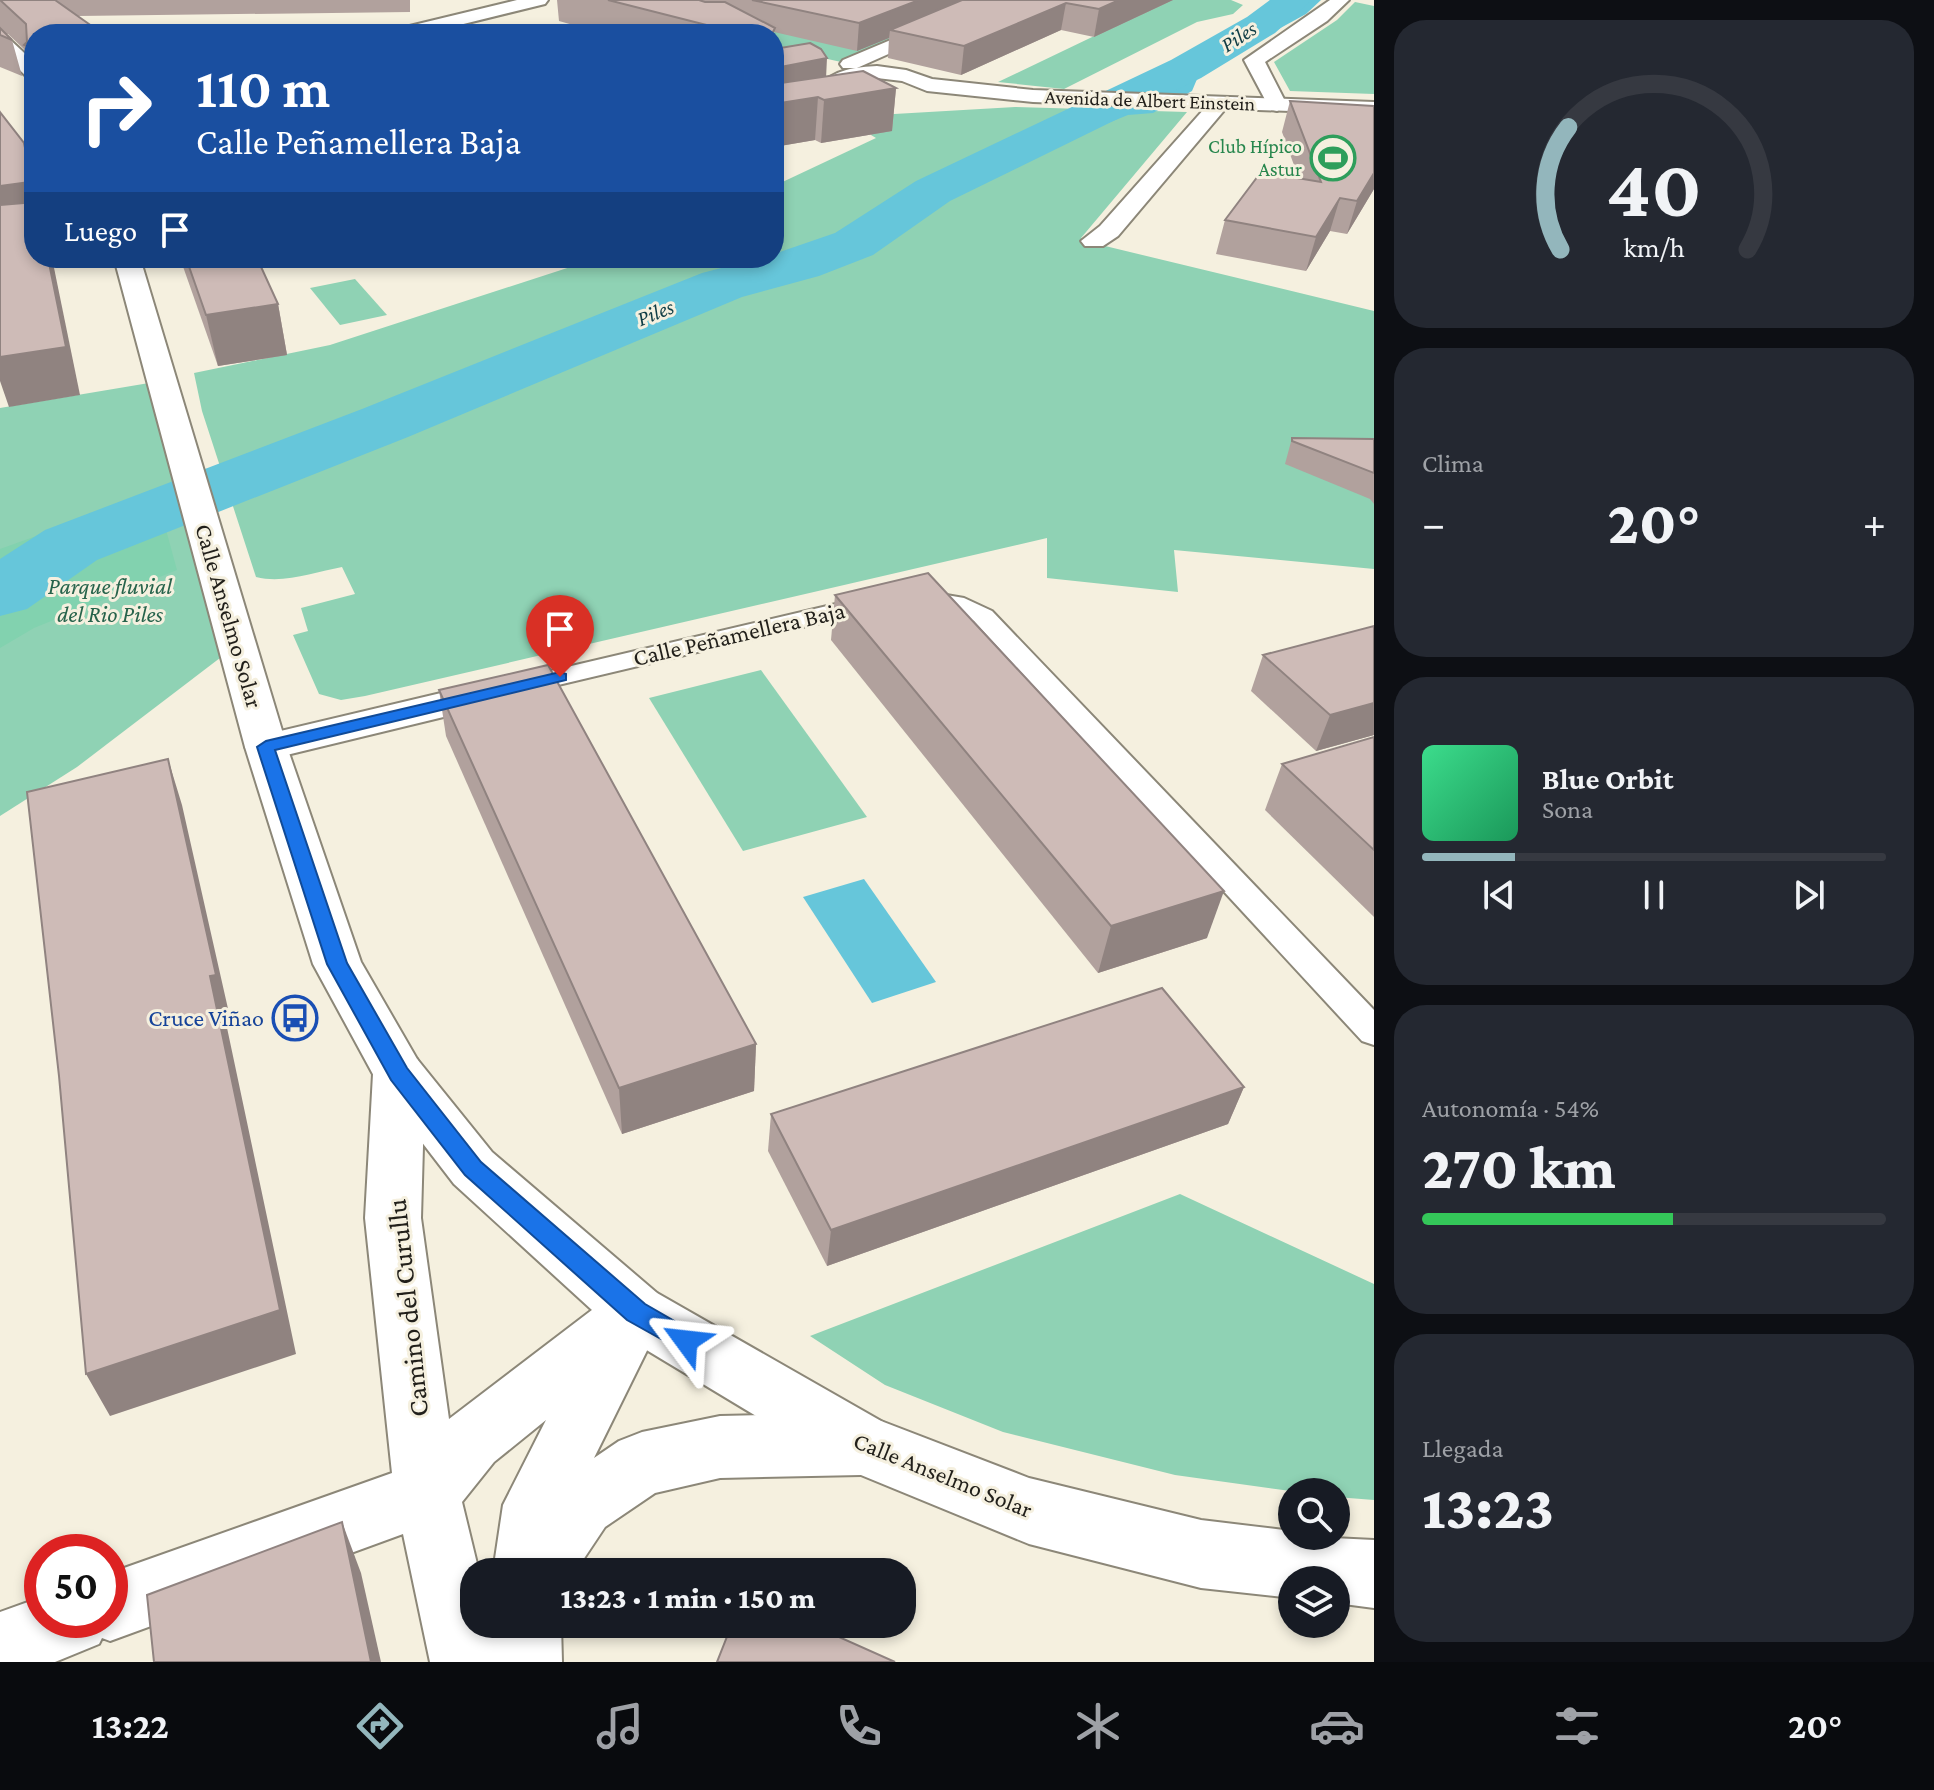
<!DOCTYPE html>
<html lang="es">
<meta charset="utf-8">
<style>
body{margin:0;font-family:"Crimson Pro",serif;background:#242831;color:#f1f3f6;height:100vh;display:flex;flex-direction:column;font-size:30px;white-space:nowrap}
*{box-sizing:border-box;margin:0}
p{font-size:26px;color:#9ea1a6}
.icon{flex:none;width:44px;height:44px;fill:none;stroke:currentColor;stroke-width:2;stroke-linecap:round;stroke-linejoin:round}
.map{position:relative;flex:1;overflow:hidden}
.side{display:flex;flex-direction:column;gap:20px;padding:20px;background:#0d0f14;width:560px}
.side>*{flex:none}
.banner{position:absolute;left:24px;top:24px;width:760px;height:244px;border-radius:32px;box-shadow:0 4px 12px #0003;background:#1a4fa0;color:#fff;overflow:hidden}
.controls{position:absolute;left:1278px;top:1478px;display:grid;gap:16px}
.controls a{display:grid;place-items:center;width:72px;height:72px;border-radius:50%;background:#171b24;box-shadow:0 4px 12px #0003;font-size:40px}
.speed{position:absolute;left:24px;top:1534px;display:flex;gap:16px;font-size:40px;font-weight:700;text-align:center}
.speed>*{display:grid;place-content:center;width:104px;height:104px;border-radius:50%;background:#171b24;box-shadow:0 4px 12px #0003;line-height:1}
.speed .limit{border:12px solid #d22;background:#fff;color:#111}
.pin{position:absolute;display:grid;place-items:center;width:68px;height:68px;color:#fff;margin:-82px -34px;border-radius:50% 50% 50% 0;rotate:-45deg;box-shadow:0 0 8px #0007}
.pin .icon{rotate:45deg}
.me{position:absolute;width:88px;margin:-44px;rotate:300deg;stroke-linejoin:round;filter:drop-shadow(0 0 6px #0008)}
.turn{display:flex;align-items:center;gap:28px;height:168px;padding:0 40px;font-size:36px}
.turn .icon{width:104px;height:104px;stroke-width:2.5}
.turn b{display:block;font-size:56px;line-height:68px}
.then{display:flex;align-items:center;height:76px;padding:0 40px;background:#0003;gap:16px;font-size:30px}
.big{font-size:60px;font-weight:800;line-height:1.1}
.side .tile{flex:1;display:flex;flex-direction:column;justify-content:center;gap:12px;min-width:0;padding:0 28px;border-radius:32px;background:#242831}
.side .dial{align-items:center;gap:0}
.dial svg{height:208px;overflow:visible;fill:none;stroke:#363941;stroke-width:7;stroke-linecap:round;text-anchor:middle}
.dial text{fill:#f1f3f6;stroke:none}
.song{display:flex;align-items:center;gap:24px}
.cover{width:96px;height:96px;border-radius:12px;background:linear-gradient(135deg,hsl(150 70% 55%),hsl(150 70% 35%))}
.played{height:8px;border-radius:4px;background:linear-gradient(90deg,#93b6bc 20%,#363941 20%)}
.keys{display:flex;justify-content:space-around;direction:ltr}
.heat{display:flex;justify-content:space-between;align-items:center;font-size:44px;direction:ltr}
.charge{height:12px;border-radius:6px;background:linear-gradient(90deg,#34c759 54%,#363941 0)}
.trip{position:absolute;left:460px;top:1558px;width:456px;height:80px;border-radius:32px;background:#171b24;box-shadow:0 4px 12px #0003;font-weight:800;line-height:80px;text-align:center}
.tabs{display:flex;height:128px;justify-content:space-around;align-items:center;background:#090b0e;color:#9ea1a6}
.tabs .icon{width:56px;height:56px}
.tabs .current{color:#93b6bc}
.tabs b{font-size:36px;color:#f1f3f6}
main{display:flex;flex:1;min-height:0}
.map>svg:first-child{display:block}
.green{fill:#8fd2b4}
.forest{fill:#82d2af}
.water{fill:#66c6da}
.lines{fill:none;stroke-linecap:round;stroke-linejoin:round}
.stream{fill:#66c6da;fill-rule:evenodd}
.river{fill:#66c6da;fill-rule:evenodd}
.service-casing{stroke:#8c8778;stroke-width:4}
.minor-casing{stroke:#8c8778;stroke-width:4}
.tertiary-casing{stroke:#8c8778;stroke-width:4}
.secondary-casing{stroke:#8c8778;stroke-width:4}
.service{fill:#fff;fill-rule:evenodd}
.minor{fill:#fff;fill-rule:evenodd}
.tertiary{fill:#fff;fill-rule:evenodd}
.secondary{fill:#fff;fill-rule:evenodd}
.wall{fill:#b1a19d}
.shaded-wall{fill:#908380}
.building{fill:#cebbb7;stroke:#908380;stroke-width:2}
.route{fill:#1a73e8;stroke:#114b97;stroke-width:2}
.labels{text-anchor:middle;stroke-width:6;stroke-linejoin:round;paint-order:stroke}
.far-street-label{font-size:20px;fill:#211f1a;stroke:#f5f0df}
.far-leisure-label{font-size:20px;fill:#27864d;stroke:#f5f0df;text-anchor:end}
.far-water-label{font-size:22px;font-style:italic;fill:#103d45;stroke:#f5f0df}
.park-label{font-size:24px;font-style:italic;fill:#26634b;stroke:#f5f0df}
.street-label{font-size:24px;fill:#211f1a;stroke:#f5f0df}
.transit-label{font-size:24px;fill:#164399;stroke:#f5f0df;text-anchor:end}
.near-street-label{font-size:28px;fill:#211f1a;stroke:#f5f0df}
</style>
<main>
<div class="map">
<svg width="1374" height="1662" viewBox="0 0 1374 1662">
<rect width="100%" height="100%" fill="#f5f0df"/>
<g class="green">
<polygon points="765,0 1231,0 1243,5 1233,14 1197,22 1064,89 998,82 1113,27 1008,6 850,64 774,47 774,34 646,34"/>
<polygon points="1355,2 1374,6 1374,94 1290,91 1274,62 1337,20"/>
<path d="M1015,107L1187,112L1081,238L1101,245L1374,311V569L1174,550L1178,592L1047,578V538L365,696L341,700L319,694L293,635L308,631L301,608L355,594L342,567C315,572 284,584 256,577L202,411L194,373L330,345L598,258H774V186L876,138L871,135L877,115Z"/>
<polygon points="355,279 387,315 340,325 310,288"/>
<polygon points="161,381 237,645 77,767 0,816 0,408"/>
<polygon points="761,670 867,817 743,851 649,698"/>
<polygon points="1180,1194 1374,1284 1374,1500 1336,1497 1336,1492 1298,1492 1175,1475 1003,1432 885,1385 810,1336"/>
</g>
<polygon class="forest" points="156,493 177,570 34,628 0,648 0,549"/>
<g class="water">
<polygon points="1270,0 1321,0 1306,14 1200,72 1192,91 1153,113 1128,115 1108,123 1059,133 1079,116 1262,17"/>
<polygon points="864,879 936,982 872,1003 803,897"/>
</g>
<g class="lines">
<polygon class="stream" points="34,160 34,164 0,165 0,161"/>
<polygon class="river" points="1270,0 1312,0 1275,33 1201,78 950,201 873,255 819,276 742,297 408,437 97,560 27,609 0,616 0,559 45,530 362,409 702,273 760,258 774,258 774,254 835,233 916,181 1171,60 1247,17"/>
<g class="service-casing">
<g id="service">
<polygon points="917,590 964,598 992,611 1374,1010 1374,1045 1362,1041 974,621 949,610 908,602 905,597 908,592"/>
<polygon points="874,595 883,598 887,603 883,608 516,695 506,693 503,687 506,681 516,679"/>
</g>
</g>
<g class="minor-casing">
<g id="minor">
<polygon points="517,0 548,0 545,4 423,34 391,34 393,30"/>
<polygon points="1330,0 1349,0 1327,21 1265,62 1287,105 1277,111 1270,109 1244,60"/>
<polygon points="943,18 952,23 949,27 857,68 843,68 840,64 843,60"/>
<polygon points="1220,97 1230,103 1227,107 1118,236 1103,246 1085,246 1081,241 1100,226 1213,99"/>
<polygon points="479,684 493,687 499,696 493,705 266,760 251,756 245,747 251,738"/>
<polygon points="399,1053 417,1059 425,1074 421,1218 449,1419 605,1300 636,1285 657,1293 666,1312 594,1458 619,1441 642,1432 720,1416 861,1413 883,1422 893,1444 883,1466 861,1475 720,1478 655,1493 605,1527 575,1572 493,1572 503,1505 546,1420 494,1462 462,1502 479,1572 474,1572 474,1624 561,1624 562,1662 430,1662 403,1534 110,1641 102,1638 99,1644 55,1662 0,1662 0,1612 42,1597 42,1620 110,1620 110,1573 392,1473 365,1218 373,1074 381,1059"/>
</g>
</g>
<g class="tertiary-casing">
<path id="tertiary" d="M877,66L906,70L932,79L1033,90L1374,102V114L1033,102L927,91L902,81L877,78L854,80L841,88L839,96L832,98L822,92L820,86C834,69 857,67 877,66Z"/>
</g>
<g class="secondary-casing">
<g id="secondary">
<polygon points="0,35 7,37 34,62 34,79 27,77 0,51"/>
<polygon points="114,258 140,258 287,747 361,962 417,1059 492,1152 657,1293 881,1421 1029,1478 1201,1520 1292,1531 1292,1536 1374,1540 1374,1608 1336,1603 1336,1580 1292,1580 1292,1598 1201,1588 1029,1544 839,1466 615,1331 454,1184 381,1089 313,964 245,747"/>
</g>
</g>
<use href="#service" class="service"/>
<use href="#minor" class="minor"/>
<use href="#tertiary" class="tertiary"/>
<use href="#secondary" class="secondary"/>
</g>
<g class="wall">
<polygon points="0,0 410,0 410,12 78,16 34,34 34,81 25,50 8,34 6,34 12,40 22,76 0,67"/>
<polygon points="557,0 1173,0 1094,37 1061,30 961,75 888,58 889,38 857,51 774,32 774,34 605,34 559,21"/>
<polygon points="774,49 826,76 896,88 892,131 821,143 815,140 774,147"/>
<polygon points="1290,101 1374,189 1347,234 1330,231 1306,271 1216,254 1225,220 1299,179 1282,132"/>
<polygon points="180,258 257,258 278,304 287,355 218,366"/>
<polygon points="1292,438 1374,439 1374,504 1370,499 1285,464"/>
<polygon points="835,595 1207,938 1098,973 831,640"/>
<polygon points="1374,626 1374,735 1316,751 1251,691 1263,655"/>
<polygon points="439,690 756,1044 754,1091 622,1134 446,736"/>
<polygon points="1374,737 1374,917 1265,810 1282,764"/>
<polygon points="1244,1087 1228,1124 827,1266 768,1151 771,1114"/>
</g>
<g class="shaded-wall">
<polygon points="919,0 968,0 890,30 889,38 857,51 859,23"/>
<polygon points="1119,0 1173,0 1094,37 1099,9"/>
<polygon points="1066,3 1061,30 961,75 964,46"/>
<polygon points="827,58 825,99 818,97 815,140 774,147 775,68"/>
<polygon points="896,88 892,131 821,143 824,100"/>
<polygon points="24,143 34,177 34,191"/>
<polygon points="1374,173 1374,189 1347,234 1357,201"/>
<polygon points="23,183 34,219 0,230 0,186"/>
<polygon points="1340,198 1330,231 1306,271 1316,237"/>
<polygon points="48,258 52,258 80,395 9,407 0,381 0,357"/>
<polygon points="278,304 287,355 218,366 206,315"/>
<polygon points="1374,703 1374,735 1316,751 1330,715"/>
<polygon points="168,759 182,805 231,1022 226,1023 296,1354 110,1416 86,1374"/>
<polygon points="1224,891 1207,938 1098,973 1111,926"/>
<polygon points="756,1044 754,1091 622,1134 619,1088"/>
<polygon points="1244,1087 1228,1124 827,1266 831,1230"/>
<polygon points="342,1522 361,1573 381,1662 371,1662"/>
</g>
<g class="building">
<polygon points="0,0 55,0 103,34 34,34 34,49 24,45 27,42 26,24"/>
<polygon points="608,0 699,0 705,2 725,2 775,28 772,34 742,34"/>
<polygon points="752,0 919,0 859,23"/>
<polygon points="962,0 1119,0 1099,9 1066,3 964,46 890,30"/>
<polygon points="0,28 12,40 0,35"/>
<polygon points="810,43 821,49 827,58 775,68 774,80 774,49"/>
<polygon points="863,71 896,88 824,100 818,97 774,104 774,84"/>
<polygon points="1290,101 1374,106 1374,173 1357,201 1340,198 1316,237 1225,220 1261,172 1321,182"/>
<polygon points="0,112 24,143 34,191 34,258 48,258 66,347 0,357 0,205 23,203 23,183 0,186"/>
<polygon points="186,258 257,258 278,304 206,315"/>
<polygon points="1292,438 1374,439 1374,473 1292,441"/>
<polygon points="928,573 1224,891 1111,926 835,595"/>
<polygon points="1374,626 1374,703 1330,715 1263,655"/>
<polygon points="548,665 756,1044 619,1088 439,690"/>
<polygon points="1374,737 1374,850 1282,764"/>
<polygon points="168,759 216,975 210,976 280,1310 86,1374 59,1076 27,792"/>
<polygon points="1162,988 1244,1087 831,1230 771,1114"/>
<polygon points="342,1522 371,1662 154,1662 147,1595"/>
<polygon points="732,1624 810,1624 895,1662 717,1662"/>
</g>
<polygon class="route" points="560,672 566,674 566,680 275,750 347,963 407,1068 481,1162 645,1304 695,1333 698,1341 695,1349 686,1353 627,1320 465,1175 391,1080 327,964 257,747 266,741"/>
<defs>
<g id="stadium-ring" transform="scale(2.3)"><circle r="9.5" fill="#f5f0df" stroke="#2e9e5b" stroke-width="1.5"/><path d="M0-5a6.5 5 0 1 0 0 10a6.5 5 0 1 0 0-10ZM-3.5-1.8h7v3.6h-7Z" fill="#2e9e5b"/></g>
<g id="bus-ring" transform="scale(2.3)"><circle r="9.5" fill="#f5f0df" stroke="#1a4fb4" stroke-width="1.5"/><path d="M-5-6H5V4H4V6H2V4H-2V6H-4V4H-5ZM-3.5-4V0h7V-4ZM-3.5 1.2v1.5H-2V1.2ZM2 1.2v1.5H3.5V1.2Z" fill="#1a4fb4"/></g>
</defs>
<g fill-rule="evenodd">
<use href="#stadium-ring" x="1333" y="158"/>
<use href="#bus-ring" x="295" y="1018"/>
</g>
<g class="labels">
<g class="far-street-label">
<text transform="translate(1150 100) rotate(2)" y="7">Avenida de Albert Einstein</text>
</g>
<g class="far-leisure-label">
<text x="1302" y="153">Club Hípico<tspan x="1302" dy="23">Astur</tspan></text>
</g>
<g class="far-water-label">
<text transform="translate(1238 36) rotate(-33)" y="8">Piles</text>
<text transform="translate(655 312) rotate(-22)" y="8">Piles</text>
</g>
<g class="park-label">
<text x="110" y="594">Parque fluvial<tspan x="110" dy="28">del Rio Piles</tspan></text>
</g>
<g class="street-label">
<text transform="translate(229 616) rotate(74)" y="8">Calle Anselmo Solar</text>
<text transform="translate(739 634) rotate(-13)" y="8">Calle Peñamellera Baja</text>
<text transform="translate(943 1475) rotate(22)" y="8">Calle Anselmo Solar</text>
</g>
<g class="transit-label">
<text x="264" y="1026">Cruce Viñao</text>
</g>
<g class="near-street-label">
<text transform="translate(407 1308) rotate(-96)" y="10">Camino del Curullu</text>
</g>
</g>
</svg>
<div class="controls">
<a><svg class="icon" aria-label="search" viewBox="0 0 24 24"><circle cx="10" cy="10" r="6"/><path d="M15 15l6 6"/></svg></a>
<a><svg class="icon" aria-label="layers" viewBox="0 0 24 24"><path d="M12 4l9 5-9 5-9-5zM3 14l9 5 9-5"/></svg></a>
</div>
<div class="speed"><div class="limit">50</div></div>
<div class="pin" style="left:560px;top:677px;background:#d93025"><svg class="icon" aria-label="arrive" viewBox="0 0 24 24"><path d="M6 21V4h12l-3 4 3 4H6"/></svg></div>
<svg class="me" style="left:686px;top:1341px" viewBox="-20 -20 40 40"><path d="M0-17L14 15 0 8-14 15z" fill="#1a73e8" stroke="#fff" stroke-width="4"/></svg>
<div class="trip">13:23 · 1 min · 150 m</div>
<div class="banner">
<div class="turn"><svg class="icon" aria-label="right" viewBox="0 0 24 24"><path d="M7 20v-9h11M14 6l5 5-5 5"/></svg><div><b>110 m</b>Calle Peñamellera Baja</div></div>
<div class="then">Luego<svg class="icon" aria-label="arrive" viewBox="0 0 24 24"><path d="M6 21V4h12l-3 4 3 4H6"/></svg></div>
</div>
</div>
<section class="side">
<div class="tile dial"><svg viewBox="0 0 100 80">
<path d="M14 69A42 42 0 1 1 86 69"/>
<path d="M14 69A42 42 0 0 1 17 22" stroke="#93b6bc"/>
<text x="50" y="56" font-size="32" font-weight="700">40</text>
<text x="50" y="72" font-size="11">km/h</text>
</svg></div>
<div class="tile"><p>Clima</p>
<div class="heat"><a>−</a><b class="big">20°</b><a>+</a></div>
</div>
<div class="tile">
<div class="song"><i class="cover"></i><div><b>Blue Orbit</b><p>Sona</p></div></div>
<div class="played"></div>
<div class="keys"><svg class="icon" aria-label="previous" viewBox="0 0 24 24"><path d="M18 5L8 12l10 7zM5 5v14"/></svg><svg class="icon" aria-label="pause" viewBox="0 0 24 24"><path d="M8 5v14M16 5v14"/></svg><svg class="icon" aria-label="next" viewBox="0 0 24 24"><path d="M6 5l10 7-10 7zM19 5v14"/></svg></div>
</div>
<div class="tile"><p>Autonomía · 54%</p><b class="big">270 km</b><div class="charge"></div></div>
<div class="tile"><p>Llegada</p><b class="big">13:23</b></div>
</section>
</main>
<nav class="tabs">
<b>13:22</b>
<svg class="icon current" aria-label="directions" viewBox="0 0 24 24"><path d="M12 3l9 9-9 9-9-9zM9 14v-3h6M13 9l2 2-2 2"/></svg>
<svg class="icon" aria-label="music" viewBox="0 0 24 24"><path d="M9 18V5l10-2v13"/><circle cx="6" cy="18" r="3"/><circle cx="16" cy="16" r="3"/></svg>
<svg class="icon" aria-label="phone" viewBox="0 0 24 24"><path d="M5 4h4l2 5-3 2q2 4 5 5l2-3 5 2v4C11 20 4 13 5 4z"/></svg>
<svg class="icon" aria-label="climate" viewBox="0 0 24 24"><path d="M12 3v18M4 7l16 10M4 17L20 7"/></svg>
<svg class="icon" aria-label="car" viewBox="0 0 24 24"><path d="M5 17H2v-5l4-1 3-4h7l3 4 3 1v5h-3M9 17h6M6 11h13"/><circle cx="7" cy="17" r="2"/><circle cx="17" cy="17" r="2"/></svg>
<svg class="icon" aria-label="filters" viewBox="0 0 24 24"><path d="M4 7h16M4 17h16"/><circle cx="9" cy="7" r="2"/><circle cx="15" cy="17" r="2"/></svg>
<b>20°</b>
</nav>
